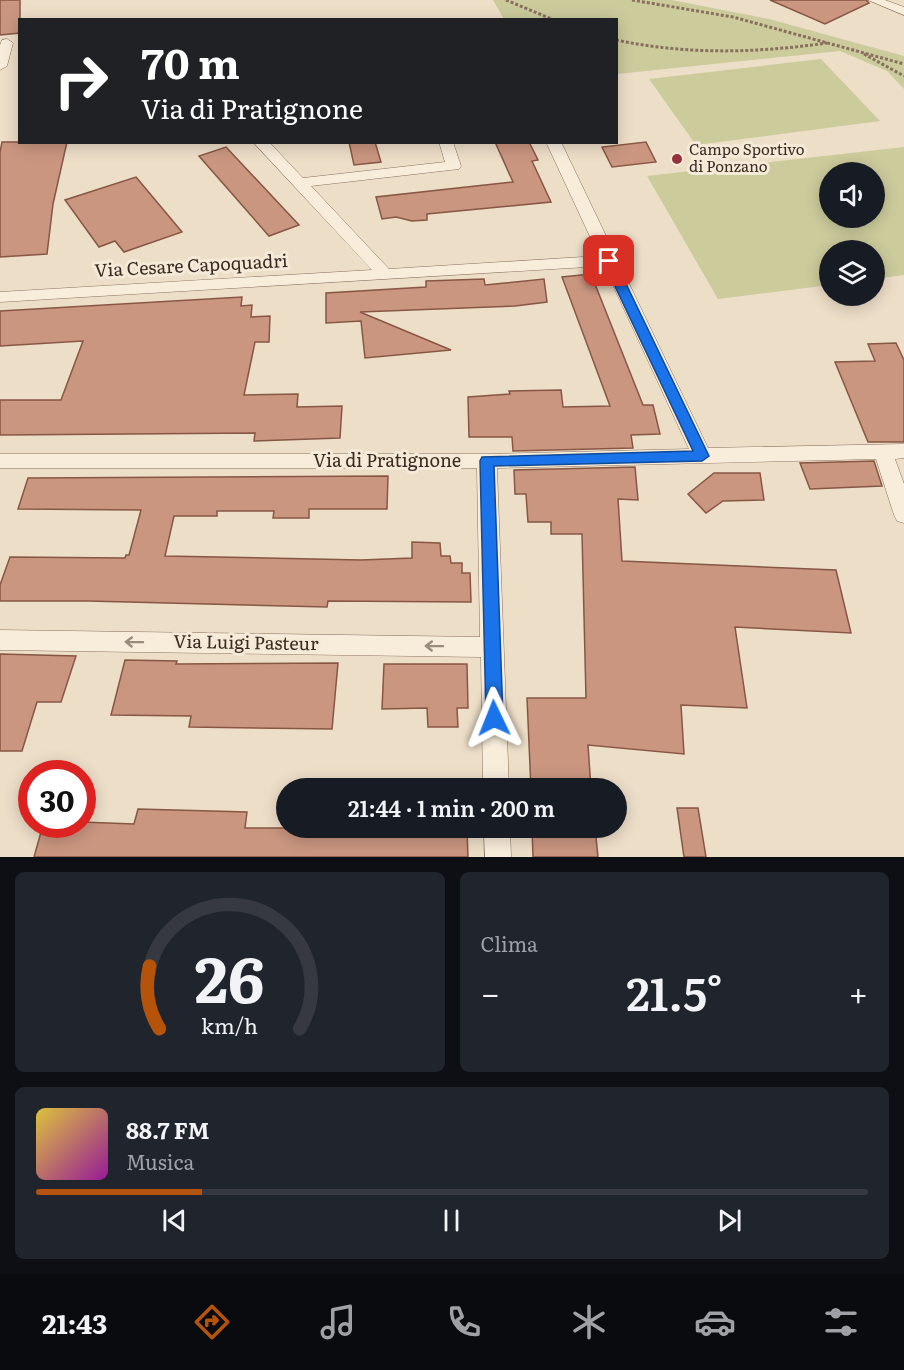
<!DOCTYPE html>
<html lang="it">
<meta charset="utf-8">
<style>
body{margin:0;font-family:Literata,serif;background:#20242c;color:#f1f3f6;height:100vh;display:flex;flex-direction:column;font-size:22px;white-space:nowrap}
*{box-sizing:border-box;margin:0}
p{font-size:20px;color:#9ea1a6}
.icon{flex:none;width:33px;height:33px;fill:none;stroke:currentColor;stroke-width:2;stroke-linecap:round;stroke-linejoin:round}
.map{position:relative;height:857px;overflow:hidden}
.panel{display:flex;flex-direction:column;gap:15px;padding:15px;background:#0d0f14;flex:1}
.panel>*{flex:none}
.banner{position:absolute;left:18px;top:18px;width:600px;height:126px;border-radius:0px;box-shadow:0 3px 15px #0003;background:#202124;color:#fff;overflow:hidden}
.buttons{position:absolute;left:819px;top:162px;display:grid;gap:12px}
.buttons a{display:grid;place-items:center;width:66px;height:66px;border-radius:50%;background:#171b24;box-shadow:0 3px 15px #0003;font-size:30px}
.speed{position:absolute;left:18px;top:760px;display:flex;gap:12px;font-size:30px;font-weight:700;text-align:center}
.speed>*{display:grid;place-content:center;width:78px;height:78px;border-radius:50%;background:#171b24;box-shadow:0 3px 15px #0003;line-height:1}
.speed .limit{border:9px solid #d22;background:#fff;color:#111}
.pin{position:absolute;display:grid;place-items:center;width:51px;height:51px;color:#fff;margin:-26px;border-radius:12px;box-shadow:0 3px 9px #0006}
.me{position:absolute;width:66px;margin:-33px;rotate:358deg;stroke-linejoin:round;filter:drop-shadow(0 0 4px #0008)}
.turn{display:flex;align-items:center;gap:21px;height:126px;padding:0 24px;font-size:27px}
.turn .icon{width:78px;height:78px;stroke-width:2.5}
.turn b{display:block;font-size:42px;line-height:51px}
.big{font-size:45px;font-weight:600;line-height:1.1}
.panel .card{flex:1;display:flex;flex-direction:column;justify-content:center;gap:9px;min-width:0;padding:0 21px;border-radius:9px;background:#20242c}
.panel .dial{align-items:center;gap:0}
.dial svg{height:156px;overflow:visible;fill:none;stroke:#363941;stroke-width:7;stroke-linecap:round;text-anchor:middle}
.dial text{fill:#f1f3f6;stroke:none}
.song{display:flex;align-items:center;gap:18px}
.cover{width:72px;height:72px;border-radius:9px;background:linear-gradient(135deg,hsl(50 70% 55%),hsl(300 70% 35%))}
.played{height:6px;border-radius:3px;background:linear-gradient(90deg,#b45309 20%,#363941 20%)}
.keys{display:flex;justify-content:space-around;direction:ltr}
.heat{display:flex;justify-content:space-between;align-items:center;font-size:33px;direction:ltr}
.panel .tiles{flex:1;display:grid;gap:15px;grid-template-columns:1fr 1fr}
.card:last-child{grid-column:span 2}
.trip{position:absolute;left:276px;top:778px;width:351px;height:60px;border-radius:30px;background:#171b24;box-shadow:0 3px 15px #0003;font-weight:600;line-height:60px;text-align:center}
.tabs{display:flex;height:96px;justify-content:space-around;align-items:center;background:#090b0e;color:#9ea1a6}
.tabs .icon{width:42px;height:42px}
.tabs .current{color:#b45309}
.tabs b{font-size:27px;color:#f1f3f6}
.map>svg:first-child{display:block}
.green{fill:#cbcb9c;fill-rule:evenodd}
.building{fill:#ca9680;stroke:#875744;stroke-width:1.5}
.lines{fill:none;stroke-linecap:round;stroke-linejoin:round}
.minor-casing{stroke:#89705e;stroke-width:1}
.path{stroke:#89705e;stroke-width:3;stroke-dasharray:3 2;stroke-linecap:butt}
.minor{fill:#f8ecdb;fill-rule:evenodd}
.oneway{stroke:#998b7e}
.route{fill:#1a73e8;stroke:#114b97;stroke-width:1.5}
.poi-dot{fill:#96303c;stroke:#f5e9d8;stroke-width:2}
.labels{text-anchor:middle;stroke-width:6;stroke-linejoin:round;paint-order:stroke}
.far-poi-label{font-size:15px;fill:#3a2a21;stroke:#f5e9d8;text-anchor:start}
.street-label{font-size:18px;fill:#3a2a21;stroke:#f5e9d8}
</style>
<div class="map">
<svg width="904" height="857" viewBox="0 0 904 857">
<rect width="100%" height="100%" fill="#eddec8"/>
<g class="green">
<polygon points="493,0 672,0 769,19 904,56 904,89 887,71 840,51 617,74 616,20 504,19"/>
<polygon points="821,59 880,121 696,145 649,79"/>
<path d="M904,147V275L875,279L874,250H830L829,285L718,299L647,176ZM830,172H874V218H830Z"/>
</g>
<g class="building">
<polygon points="0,0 20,0 20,33 0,35"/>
<polygon points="770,0 866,0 869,3 825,24"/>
<polygon points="2,142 67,142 53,204 47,254 0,257 0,152"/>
<polygon points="349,142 375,142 381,162 354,165"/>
<polygon points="495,142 529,142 538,160 532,161 551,202 427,214 427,220 412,221 396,217 382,219 376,197 513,182"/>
<polygon points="646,142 656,162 612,167 602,147"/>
<polygon points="226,147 299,225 269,236 199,156"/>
<polygon points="136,177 182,232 124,252 115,241 99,247 65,200"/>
<polygon points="591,274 643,405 653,405 660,434 631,435 633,448 513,451 512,437 469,437 468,397 510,394 509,391 561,390 563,407 610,406 562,277"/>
<polygon points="484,279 485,285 544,279 547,302 515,306 360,312 451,350 365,358 361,321 326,323 326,293 426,287 426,281"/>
<polygon points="242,297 241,306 252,305 251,317 270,316 269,342 255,342 244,395 298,394 297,407 342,406 340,438 254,441 255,433 0,435 0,400 61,400 83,341 0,346 0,311"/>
<polygon points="896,343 904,360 904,442 868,442 835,362 875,361 868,344"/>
<polygon points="874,461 882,486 810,489 800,463"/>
<polygon points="635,467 638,500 618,499 622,561 836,570 851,633 735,627 747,708 681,705 684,754 588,745 591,789 531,789 527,698 586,698 582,534 551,534 551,522 528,522 526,494 515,494 514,470"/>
<polygon points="714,473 760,473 764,500 723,501 706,513 688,494"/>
<polygon points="388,476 387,509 309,509 309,518 273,518 274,511 217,511 217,516 174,516 165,556 361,560 412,558 412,542 440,543 441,556 450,556 451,563 462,563 462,573 470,573 471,602 328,601 327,607 88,601 0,601 0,585 10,557 125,558 126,555 129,555 141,510 18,509 28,478"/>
<polygon points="0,654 76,656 61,702 37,702 22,751 0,751"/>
<polygon points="125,660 177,661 176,664 338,663 332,729 189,727 191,716 111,715"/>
<polygon points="384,664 467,664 468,708 457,708 458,727 428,727 427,708 382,709"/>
<polygon points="677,808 698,808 706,857 684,857"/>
<polygon points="138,809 247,812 245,828 344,828 343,837 399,836 399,828 467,828 468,857 34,857 43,825 82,825 82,822 134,824"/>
<polygon points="532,828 595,828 598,857 533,857"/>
</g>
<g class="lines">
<g class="minor-casing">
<g id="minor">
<polygon points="868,0 885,0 904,7 904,15"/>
<polygon points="7,39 13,43 7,66 0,70 0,45 2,40"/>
<polygon points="253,142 269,142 303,178 445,162 439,142 453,142 461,166 459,169 311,186 389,269 599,256 546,142 561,142 708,448 904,444 904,458 895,459 904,484 904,523 897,521 894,515 876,459 497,468 509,789 483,789 481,657 0,650 0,630 480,637 477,468 0,468 0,454 487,454 689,449 604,266 0,302 0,292 372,270"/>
<polygon points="484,828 510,828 511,857 485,857"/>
</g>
</g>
<g class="path">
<polyline points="506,0 554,20"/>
<polyline points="632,0 733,17 904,64"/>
<path d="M616,40C687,55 756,53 827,43"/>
<polyline points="864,54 904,76"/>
</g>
<use href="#minor" class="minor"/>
</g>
<defs><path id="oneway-shaft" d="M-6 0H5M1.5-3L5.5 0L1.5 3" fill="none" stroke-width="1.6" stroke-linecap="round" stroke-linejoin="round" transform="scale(1.5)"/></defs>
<g class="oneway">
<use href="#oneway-shaft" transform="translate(134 642) rotate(-179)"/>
<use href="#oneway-shaft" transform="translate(434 646) rotate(-179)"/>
</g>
<polygon class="route" points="609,257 615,261 709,456 702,461 494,466 503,718 500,724 494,726 488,724 486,718 480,461 482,457 693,451 603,261"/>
<circle class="poi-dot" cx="677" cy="159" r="6"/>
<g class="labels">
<g class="far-poi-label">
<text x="689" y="155">Campo Sportivo<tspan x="689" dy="17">di Ponzano</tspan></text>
</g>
<g class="street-label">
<text transform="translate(191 266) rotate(-3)" y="6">Via Cesare Capoquadri</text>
<text x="387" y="467">Via di Pratignone</text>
<text transform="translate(246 643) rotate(1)" y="6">Via Luigi Pasteur</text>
</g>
</g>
</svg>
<div class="buttons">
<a><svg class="icon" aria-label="sound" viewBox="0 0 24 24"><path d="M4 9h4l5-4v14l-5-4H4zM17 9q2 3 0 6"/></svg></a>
<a><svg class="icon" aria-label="layers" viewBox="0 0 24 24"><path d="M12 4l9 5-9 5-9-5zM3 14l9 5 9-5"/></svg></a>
</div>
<div class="speed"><div class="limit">30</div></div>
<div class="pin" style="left:609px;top:261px;background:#d93025"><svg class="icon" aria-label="arrive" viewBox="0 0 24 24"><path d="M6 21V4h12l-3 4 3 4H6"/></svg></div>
<svg class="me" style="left:494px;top:718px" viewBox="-20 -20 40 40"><path d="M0-17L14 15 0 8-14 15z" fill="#1a73e8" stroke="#fff" stroke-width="4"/></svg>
<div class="trip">21:44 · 1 min · 200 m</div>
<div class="banner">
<div class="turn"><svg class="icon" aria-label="right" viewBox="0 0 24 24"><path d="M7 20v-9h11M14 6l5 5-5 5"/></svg><div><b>70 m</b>Via di Pratignone</div></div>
</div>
</div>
<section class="panel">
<div class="tiles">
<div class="card dial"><svg viewBox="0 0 100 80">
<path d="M14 69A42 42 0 1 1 86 69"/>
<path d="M14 69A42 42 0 0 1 9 37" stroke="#b45309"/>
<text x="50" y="56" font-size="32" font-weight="700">26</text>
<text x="50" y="72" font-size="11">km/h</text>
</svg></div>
<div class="card"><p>Clima</p>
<div class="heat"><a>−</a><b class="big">21.5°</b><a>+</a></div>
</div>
<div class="card">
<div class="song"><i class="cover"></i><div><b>88.7 FM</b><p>Musica</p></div></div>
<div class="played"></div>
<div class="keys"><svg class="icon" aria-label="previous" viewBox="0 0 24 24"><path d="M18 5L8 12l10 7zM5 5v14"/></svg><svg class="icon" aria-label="pause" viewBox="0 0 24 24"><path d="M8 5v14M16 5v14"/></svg><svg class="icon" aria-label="next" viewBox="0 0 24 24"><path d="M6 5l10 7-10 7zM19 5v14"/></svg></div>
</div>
</div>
</section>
<nav class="tabs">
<b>21:43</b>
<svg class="icon current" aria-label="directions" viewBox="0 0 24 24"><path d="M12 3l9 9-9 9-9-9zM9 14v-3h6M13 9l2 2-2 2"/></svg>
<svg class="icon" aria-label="music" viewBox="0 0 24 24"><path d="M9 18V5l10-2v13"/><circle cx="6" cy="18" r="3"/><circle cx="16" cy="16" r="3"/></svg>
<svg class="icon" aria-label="phone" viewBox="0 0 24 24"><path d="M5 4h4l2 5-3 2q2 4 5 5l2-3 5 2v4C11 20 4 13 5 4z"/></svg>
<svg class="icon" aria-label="climate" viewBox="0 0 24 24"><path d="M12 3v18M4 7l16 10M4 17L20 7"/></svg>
<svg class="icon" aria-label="car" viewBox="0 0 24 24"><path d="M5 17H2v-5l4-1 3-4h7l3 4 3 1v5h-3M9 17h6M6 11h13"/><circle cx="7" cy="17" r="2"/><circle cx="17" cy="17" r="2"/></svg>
<svg class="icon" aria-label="filters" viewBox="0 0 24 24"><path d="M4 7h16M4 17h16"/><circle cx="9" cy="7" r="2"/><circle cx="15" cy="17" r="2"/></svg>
</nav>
